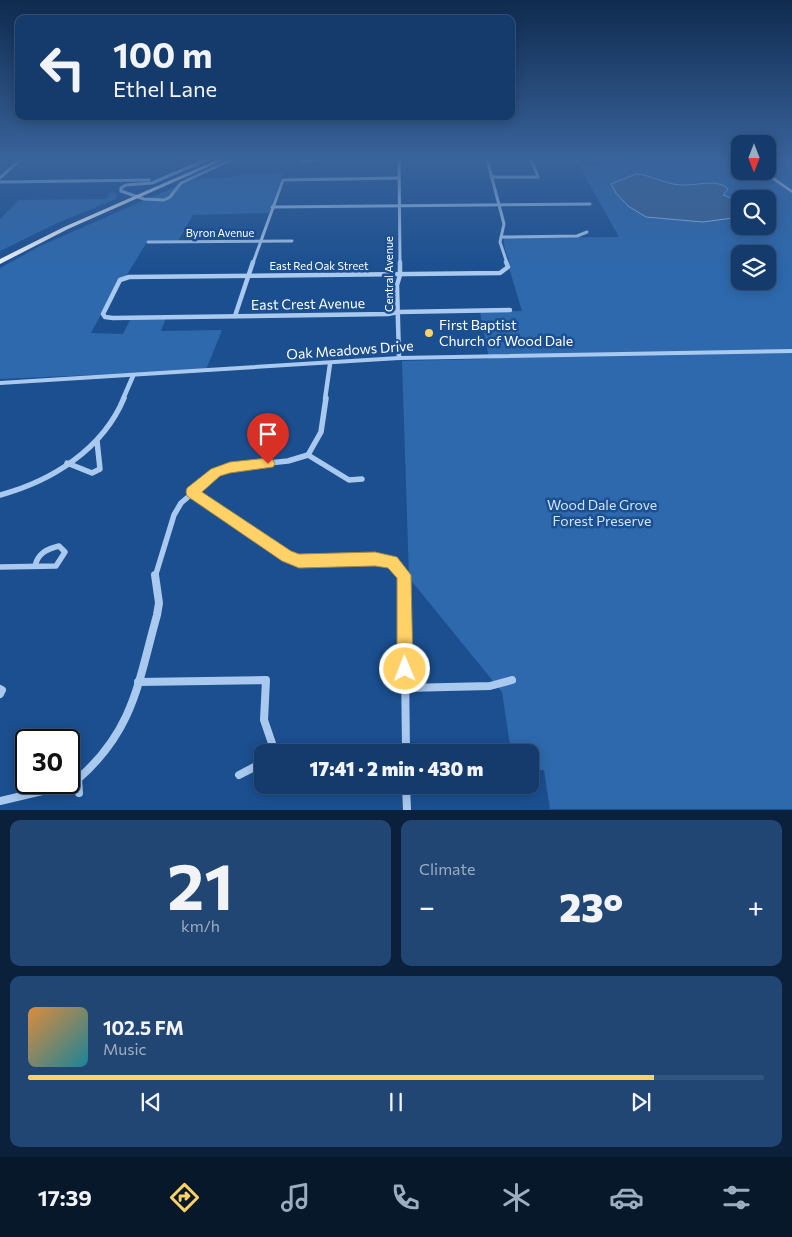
<!DOCTYPE html>
<meta charset="utf-8">
<style>
body{margin:0;font-family:Commissioner,sans-serif;background:#214673;color:#f1f3f6;height:100vh;display:flex;flex-direction:column;font-size:19px;white-space:nowrap}
*{box-sizing:border-box;margin:0}
p{font-size:16px;color:#9dadc1}
.icon{flex:none;width:28px;height:28px;fill:none;stroke:currentColor;stroke-width:2;stroke-linecap:round;stroke-linejoin:round}
.map{position:relative;height:810px;overflow:hidden}
.side{display:flex;flex-direction:column;gap:10px;padding:10px;background:#0b203b;flex:1}
.side>*{flex:none}
.banner{position:absolute;left:15px;top:15px;width:500px;height:105px;border-radius:10px;box-shadow:0 2px 12px #0003,0 0 0 1px #33557e;background:#143b6b;color:#f1f3f6;overflow:hidden}
.needle{width:32px;rotate:180deg}
.fabs{position:absolute;left:731px;top:135px;display:grid;gap:10px}
.fabs a{display:grid;place-items:center;width:45px;height:45px;border-radius:10px;background:#143b6b;box-shadow:0 2px 12px #0003,0 0 0 1px #33557e;font-size:25px}
.speed{position:absolute;left:15px;top:729px;display:flex;gap:10px;font-size:25px;font-weight:700;text-align:center}
.speed>*{display:grid;place-content:center;width:65px;height:65px;border-radius:50%;background:#143b6b;box-shadow:0 2px 12px #0003,0 0 0 1px #33557e;line-height:1}
.speed .limit{border:2px solid #111;border-radius:8px;background:#fff;color:#111}
.pin{position:absolute;display:grid;place-items:center;width:42px;height:42px;color:#fff;margin:-51px -21px;border-radius:50% 50% 50% 0;rotate:-45deg;box-shadow:0 0 5px #0007}
.pin .icon{rotate:45deg}
.me{position:absolute;width:55px;margin:-28px;rotate:359deg;stroke-linejoin:round;filter:drop-shadow(0 0 4px #0008)}
.turn{display:flex;align-items:center;gap:18px;height:105px;padding:0 15px;font-size:22px}
.turn .icon{width:65px;height:65px;stroke-width:2.5}
.turn b{display:block;font-size:35px;line-height:42px}
.big{font-size:38px;font-weight:800;line-height:1.1}
.side .tile{flex:1;display:flex;flex-direction:column;justify-content:center;gap:8px;min-width:0;padding:0 18px;border-radius:10px;background:#214673}
.side .dial{align-items:center;gap:0}
.dial b{font-size:65px;line-height:1}
.song{display:flex;align-items:center;gap:15px}
.cover{width:60px;height:60px;border-radius:8px;background:linear-gradient(135deg,hsl(30 70% 55%),hsl(190 70% 35%))}
.played{height:5px;border-radius:2px;background:linear-gradient(90deg,#ffd166 85%,#33557e 85%)}
.keys{display:flex;justify-content:space-around;direction:ltr}
.heat{display:flex;justify-content:space-between;align-items:center;font-size:28px;direction:ltr}
.side .tiles{flex:1;display:grid;gap:10px;grid-template-columns:1fr 1fr}
.tile:last-child{grid-column:span 2}
.trip{position:absolute;left:254px;top:744px;width:285px;height:50px;border-radius:10px;background:#143b6b;box-shadow:0 2px 12px #0003,0 0 0 1px #33557e;font-weight:800;line-height:50px;text-align:center}
.tabs{display:flex;height:80px;justify-content:space-around;align-items:center;background:#08182b;color:#9dadc1}
.tabs .icon{width:35px;height:35px}
.tabs .selected{color:#ffd166}
.tabs b{font-size:22px;color:#f1f3f6}
.map>svg:first-child{display:block}
.green{fill:#2e69ad;fill-rule:evenodd}
.water{fill:#3c6290;stroke:#9cc4f0}
.lines{fill:none;stroke-linecap:round;stroke-linejoin:round}
.minor-far3{stroke:#a9c9ee;stroke-width:3}
.minor-far2{stroke:#a9c9ee;stroke-width:4.5}
.minor-far1{stroke:#a9c9ee;stroke-width:5.5}
.minor{stroke:#a9c9ee;stroke-width:8}
.tertiary{fill:#a9c9ee;fill-rule:evenodd}
.secondary{fill:#d6e6fa;fill-rule:evenodd}
.trunk{fill:#f8faff;fill-rule:evenodd}
.route{fill:#ffd166;stroke:#a68842}
.poi-dot{fill:#ffd166;stroke:#1b4f8f;stroke-width:2}
.labels{text-anchor:middle;stroke-width:5;stroke-linejoin:round;paint-order:stroke}
.far-street-label{font-size:11px;fill:#fff;stroke:#1b4f8f}
.street-label{font-size:14px;fill:#fff;stroke:#1b4f8f}
.poi-label{font-size:14px;fill:#fff;stroke:#1b4f8f;text-anchor:start}
.park-label{font-size:14px;fill:#cfe3fa;stroke:#1b4f8f}
</style>
<div class="map">
<svg width="792" height="810" viewBox="0 0 792 810">
<rect width="100%" height="100%" fill="#1b4f8f"/>
<g class="green">
<path d="M597,159L740,160V171H761L792,193V809H550L544,770H530V752H511L502,692L409,578L402,361L489,359L480,312L522,311L509,268C511,258 502,249 504,238L619,237L579,166H600ZM740,199H768V226H740ZM740,254H768V281H740Z"/>
<polygon points="768,159 792,159 792,190 765,171 768,171"/>
<polygon points="283,172 269,213 193,215 178,241 147,242 125,278 119,281 91,333 123,334 131,318 166,318 161,331 222,330 206,370 0,379 0,268 40,246 193,179 232,177 241,174"/>
<polygon points="112,192 117,195 116,199 55,224 0,251 0,219 19,200 106,199"/>
</g>
<path class="water" d="M636,174C652,175 666,185 682,185C696,186 718,178 728,189L723,195L740,201V217L703,222L646,217L628,206L616,193L611,184Z"/>
<g class="lines">
<g class="minor-far3">
<polyline points="208,159 152,183 126,185 121,188 121,191 144,199 164,200 170,197 181,183 233,159"/>
<polyline points="399,159 400,263"/>
<polyline points="487,159 504,224 500,242 507,263"/>
<polyline points="576,159 577,161"/>
<polyline points="302,161 325,159"/>
<polyline points="491,177 538,177 531,159"/>
<polyline points="0,178 21,159"/>
<polyline points="0,182 149,180"/>
<polyline points="272,207 590,204"/>
<polyline points="501,237 577,236 587,232"/>
<polyline points="148,242 292,241"/>
<polyline points="253,263 283,180 398,178"/>
</g>
<g class="minor-far2">
<polyline points="506,262 508,267 500,273 129,277 120,280 103,314 105,317 113,318 388,314 398,312 510,310"/>
<polyline points="235,316 253,262"/>
<polyline points="399,358 397,285 400,275 400,262"/>
<polyline points="123,399 133,376"/>
<polyline points="325,399 330,364"/>
</g>
<g class="minor-far1">
<polyline points="308,455 349,480 362,479"/>
<polyline points="67,463 92,473 100,469 97,441"/>
<path d="M192,492L287,556C315,568 359,556 392,562L404,577"/>
<path d="M0,495C52,481 103,449 124,398"/>
<path d="M0,567L56,566L65,552L59,546C47,549 38,553 35,566"/>
<polyline points="155,577 174,515 181,503 216,473 230,467 288,461 308,455 321,432 326,398"/>
</g>
<g class="minor">
<polyline points="404,575 406,752"/>
<polyline points="138,682 266,680 264,720 275,752"/>
<polyline points="405,688 490,686 512,680"/>
<polyline points="0,689 2,690 0,694"/>
<polyline points="239,775 262,763"/>
<polyline points="406,785 407,810"/>
<path d="M79,793L78,779C134,730 138,683 157,615L159,603L155,575"/>
<polyline points="0,801 59,787 78,779"/>
</g>
<polygon class="tertiary" points="792,349 792,353 399,360 0,385 0,381 399,356"/>
<polygon class="secondary" points="760,171 765,171 792,190 792,193"/>
<polygon class="trunk" points="219,159 226,159 68,229 0,264 0,259 64,227"/>
</g>
<linearGradient id="sky" x2="0" y2="1"><stop stop-color="#0f2b4f"/><stop offset="0.58" stop-color="#39639b"/><stop offset="1" stop-color="#39639b" stop-opacity="0"/></linearGradient>
<rect width="792" height="273" fill="url(#sky)"/>
<polygon class="route" points="268,458 273,460 275,464 273,467 230,473 220,476 202,492 291,551 299,554 375,552 397,557 411,575 413,669 411,675 405,677 399,675 397,669 397,578 388,568 375,566 299,568 282,561 187,496 186,492 187,488 211,469 230,462"/>
<circle class="poi-dot" cx="429" cy="333" r="5"/>
<g class="labels">
<g class="far-street-label">
<text x="220" y="237">Byron Avenue</text>
<text x="319" y="270">East Red Oak Street</text>
<text transform="translate(389 274) rotate(-90)" y="4">Central Avenue</text>
</g>
<g class="street-label">
<text transform="translate(308 304) rotate(-1)" y="5">East Crest Avenue</text>
<text transform="translate(350 350) rotate(-4)" y="5">Oak Meadows Drive</text>
</g>
<g class="poi-label">
<text x="439" y="330">First Baptist<tspan x="439" dy="16">Church of Wood Dale</tspan></text>
</g>
<g class="park-label">
<text x="602" y="510">Wood Dale Grove<tspan x="602" dy="16">Forest Preserve</tspan></text>
</g>
</g>
</svg>
<div class="fabs">
<a><svg class="needle" viewBox="-14 -14 28 28"><path d="M0-13l5 13h-10z" fill="#e53935"/><path d="M0 13l5-13h-10z" fill="#9dadc1"/></svg></a>
<a><svg class="icon" aria-label="search" viewBox="0 0 24 24"><circle cx="10" cy="10" r="6"/><path d="M15 15l6 6"/></svg></a>
<a><svg class="icon" aria-label="layers" viewBox="0 0 24 24"><path d="M12 4l9 5-9 5-9-5zM3 14l9 5 9-5"/></svg></a>
</div>
<div class="speed"><div class="limit">30</div></div>
<div class="pin" style="left:268px;top:464px;background:#d93025"><svg class="icon" aria-label="arrive" viewBox="0 0 24 24"><path d="M6 21V4h12l-3 4 3 4H6"/></svg></div>
<svg class="me" style="left:405px;top:669px" viewBox="-20 -20 40 40"><circle r="17" fill="#ffd166" stroke="#fff" stroke-width="3"/><path d="M0-11L8 9 0 5-8 9z" fill="#fff"/></svg>
<div class="trip">17:41 · 2 min · 430 m</div>
<div class="banner">
<div class="turn"><svg class="icon" aria-label="left" viewBox="0 0 24 24"><path d="M17 20v-9H6M10 6l-5 5 5 5"/></svg><div><b>100 m</b>Ethel Lane</div></div>
</div>
</div>
<section class="side">
<div class="tiles">
<div class="tile dial"><b>21</b><p>km/h</p></div>
<div class="tile"><p>Climate</p>
<div class="heat"><a>−</a><b class="big">23°</b><a>+</a></div>
</div>
<div class="tile">
<div class="song"><i class="cover"></i><div><b>102.5 FM</b><p>Music</p></div></div>
<div class="played"></div>
<div class="keys"><svg class="icon" aria-label="previous" viewBox="0 0 24 24"><path d="M18 5L8 12l10 7zM5 5v14"/></svg><svg class="icon" aria-label="pause" viewBox="0 0 24 24"><path d="M8 5v14M16 5v14"/></svg><svg class="icon" aria-label="next" viewBox="0 0 24 24"><path d="M6 5l10 7-10 7zM19 5v14"/></svg></div>
</div>
</div>
</section>
<nav class="tabs">
<b>17:39</b>
<svg class="icon selected" aria-label="directions" viewBox="0 0 24 24"><path d="M12 3l9 9-9 9-9-9zM9 14v-3h6M13 9l2 2-2 2"/></svg>
<svg class="icon" aria-label="music" viewBox="0 0 24 24"><path d="M9 18V5l10-2v13"/><circle cx="6" cy="18" r="3"/><circle cx="16" cy="16" r="3"/></svg>
<svg class="icon" aria-label="phone" viewBox="0 0 24 24"><path d="M5 4h4l2 5-3 2q2 4 5 5l2-3 5 2v4C11 20 4 13 5 4z"/></svg>
<svg class="icon" aria-label="climate" viewBox="0 0 24 24"><path d="M12 3v18M4 7l16 10M4 17L20 7"/></svg>
<svg class="icon" aria-label="car" viewBox="0 0 24 24"><path d="M5 17H2v-5l4-1 3-4h7l3 4 3 1v5h-3M9 17h6M6 11h13"/><circle cx="7" cy="17" r="2"/><circle cx="17" cy="17" r="2"/></svg>
<svg class="icon" aria-label="filters" viewBox="0 0 24 24"><path d="M4 7h16M4 17h16"/><circle cx="9" cy="7" r="2"/><circle cx="15" cy="17" r="2"/></svg>
</nav>
